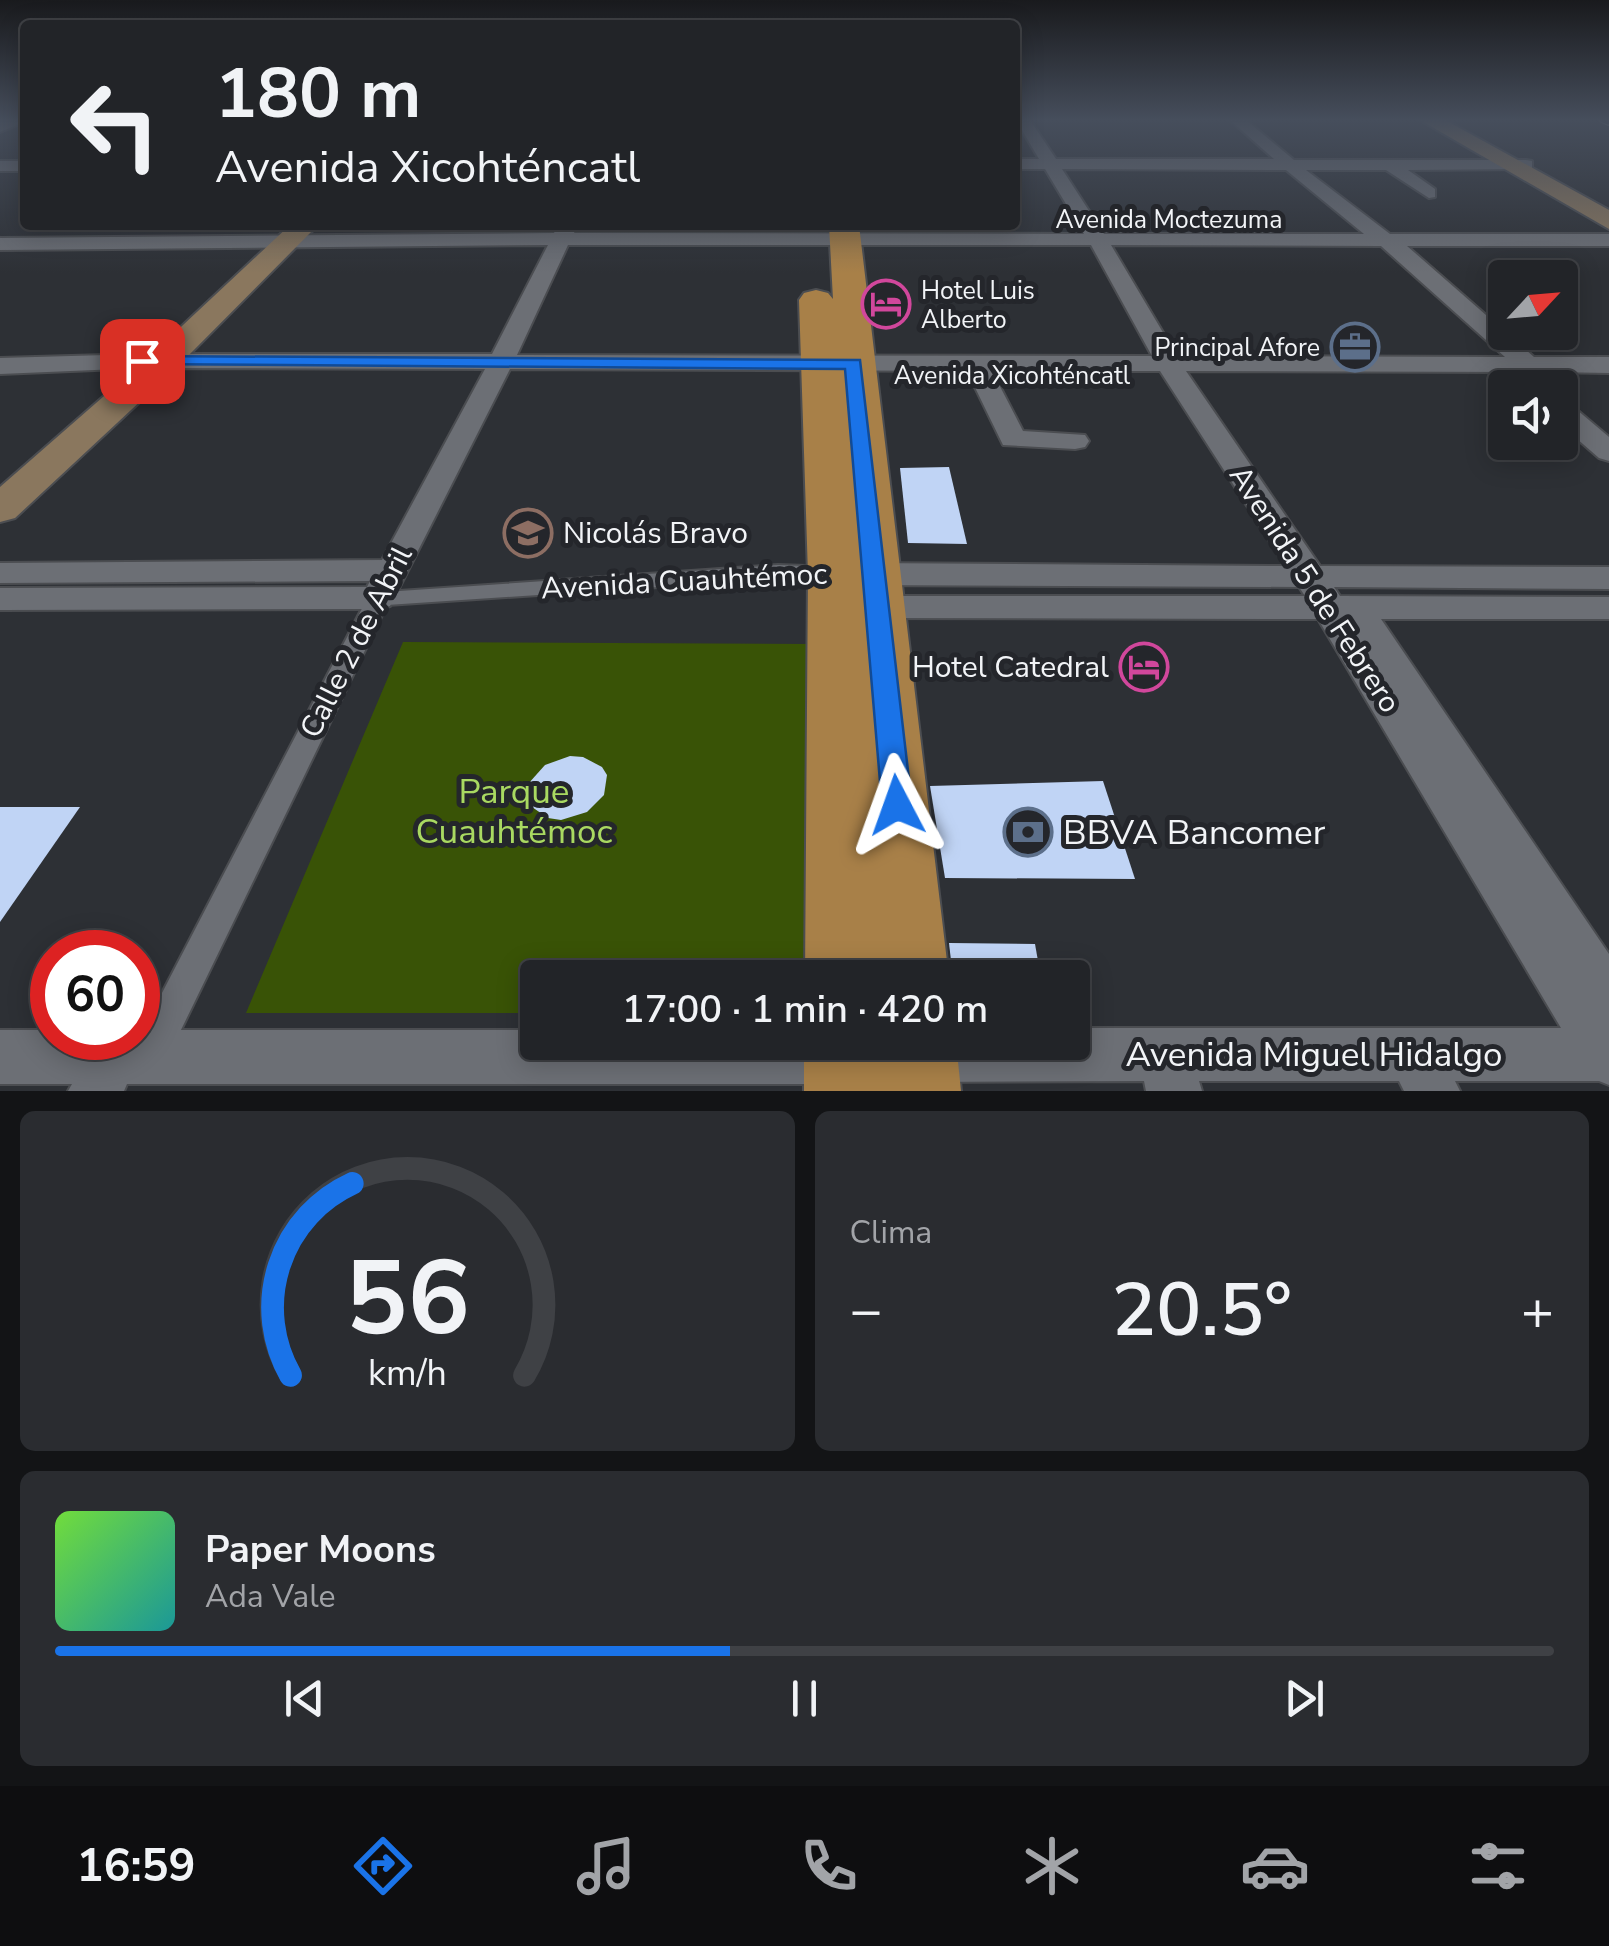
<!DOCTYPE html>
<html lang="es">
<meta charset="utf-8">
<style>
body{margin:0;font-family:"Nunito Sans",sans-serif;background:#2a2c30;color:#f1f3f6;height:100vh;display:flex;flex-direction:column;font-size:38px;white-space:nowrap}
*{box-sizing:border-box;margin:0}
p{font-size:32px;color:#a2a4a8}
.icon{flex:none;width:55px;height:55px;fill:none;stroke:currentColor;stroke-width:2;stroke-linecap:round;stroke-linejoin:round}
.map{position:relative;height:1091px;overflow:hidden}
.side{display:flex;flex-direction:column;gap:20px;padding:20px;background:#131416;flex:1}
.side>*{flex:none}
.top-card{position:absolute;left:20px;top:20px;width:1000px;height:210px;border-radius:10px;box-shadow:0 5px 25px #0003,0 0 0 2px #3f4145;background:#222428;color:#f1f3f6;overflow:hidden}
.needle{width:65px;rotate:64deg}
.controls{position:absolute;left:1488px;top:260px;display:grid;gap:20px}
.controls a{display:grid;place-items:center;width:90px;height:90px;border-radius:10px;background:#222428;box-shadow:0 5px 25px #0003,0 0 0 2px #3f4145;font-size:50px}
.speed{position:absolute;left:30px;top:930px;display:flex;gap:20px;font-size:50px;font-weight:700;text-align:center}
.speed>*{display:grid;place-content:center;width:130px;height:130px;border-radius:50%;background:#222428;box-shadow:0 5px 25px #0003,0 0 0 2px #3f4145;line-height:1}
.speed .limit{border:15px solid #d22;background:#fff;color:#111}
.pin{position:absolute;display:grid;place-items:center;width:85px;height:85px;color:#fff;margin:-42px;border-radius:20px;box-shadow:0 5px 15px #0006}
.me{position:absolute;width:110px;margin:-55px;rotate:356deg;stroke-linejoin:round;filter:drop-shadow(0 0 8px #0008)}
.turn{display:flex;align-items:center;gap:35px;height:210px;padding:0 30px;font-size:45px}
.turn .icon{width:130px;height:130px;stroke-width:2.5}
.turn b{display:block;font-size:70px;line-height:85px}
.big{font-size:75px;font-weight:600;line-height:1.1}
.side .card{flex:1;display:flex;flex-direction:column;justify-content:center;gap:15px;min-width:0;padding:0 35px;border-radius:15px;background:#2a2c30}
.side .dial{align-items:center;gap:0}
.dial svg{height:260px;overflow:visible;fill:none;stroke:#3f4145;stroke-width:7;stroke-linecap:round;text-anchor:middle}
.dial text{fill:#f1f3f6;stroke:none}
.song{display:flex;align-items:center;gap:30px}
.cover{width:120px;height:120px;border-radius:15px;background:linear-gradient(135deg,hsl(100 70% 55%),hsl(180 70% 35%))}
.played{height:10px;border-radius:5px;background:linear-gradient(90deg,#1a73e8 45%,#3f4145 45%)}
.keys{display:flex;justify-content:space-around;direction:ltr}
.heat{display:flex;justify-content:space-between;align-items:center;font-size:55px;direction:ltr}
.side .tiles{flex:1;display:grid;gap:20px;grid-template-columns:1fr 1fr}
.card:last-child{grid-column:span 2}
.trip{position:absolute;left:520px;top:960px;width:570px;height:100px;border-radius:10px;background:#222428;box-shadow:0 5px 25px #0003,0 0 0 2px #3f4145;font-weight:600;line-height:100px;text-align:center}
.dock{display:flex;height:160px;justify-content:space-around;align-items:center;background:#0e0e10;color:#a2a4a8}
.dock .icon{width:70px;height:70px}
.dock .active{color:#1a73e8}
.dock b{font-size:45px;color:#f1f3f6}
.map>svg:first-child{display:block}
.green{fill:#395306}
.building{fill:#c0d4f5}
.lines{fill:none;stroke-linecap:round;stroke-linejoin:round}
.pedestrian-casing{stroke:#4b4d51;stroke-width:4}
.minor-casing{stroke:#4b4d51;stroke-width:4}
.secondary-casing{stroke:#4b4d51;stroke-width:4}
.primary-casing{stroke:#4b4d51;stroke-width:4}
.pedestrian{fill:#6c6f75;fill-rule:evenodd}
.minor{fill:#6c6f75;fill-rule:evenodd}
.secondary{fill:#8a775e;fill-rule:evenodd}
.primary{fill:#a88048;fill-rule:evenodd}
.rail-casing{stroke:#c1c3c7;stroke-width:6}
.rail{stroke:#24262b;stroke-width:4;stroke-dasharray:11;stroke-linecap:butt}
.route{fill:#1a73e8;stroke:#114b97;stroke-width:2.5}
.labels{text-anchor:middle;stroke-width:10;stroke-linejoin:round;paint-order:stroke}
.far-street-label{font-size:25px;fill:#f2f4f7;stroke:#24262b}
.far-poi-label{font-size:25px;fill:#f2f4f7;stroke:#24262b;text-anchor:start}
.poi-label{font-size:30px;fill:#f2f4f7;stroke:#24262b;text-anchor:start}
.street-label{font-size:30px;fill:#f2f4f7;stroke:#24262b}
.near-park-label{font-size:35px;fill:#a9d961;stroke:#24262b}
.near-poi-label{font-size:35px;fill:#f2f4f7;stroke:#24262b;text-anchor:start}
.near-street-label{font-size:35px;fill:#f2f4f7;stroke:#24262b}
</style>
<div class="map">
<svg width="1609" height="1091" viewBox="0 0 1609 1091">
<rect width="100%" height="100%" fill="#2d3035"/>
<polygon class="green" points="403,642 809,644 814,977 538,978 537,1013 246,1013"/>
<g class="building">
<polygon points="949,467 967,544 908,543 900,468"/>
<polygon points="570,756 583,757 602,767 607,775 604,795 587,812 561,820 548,818 529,805 528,784 545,765"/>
<polygon points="1103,781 1135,879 945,878 930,786"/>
<polygon points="0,807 80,807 0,922"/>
<polygon points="949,943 1035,944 1041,978 953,978"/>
</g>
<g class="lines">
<g class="pedestrian-casing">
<polygon id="pedestrian" points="778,565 834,567 846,574 834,581 778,579 387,605 163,1067 150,1072 137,1067 131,1054 137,1041 370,593"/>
</g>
<g class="minor-casing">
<g id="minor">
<polygon points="24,120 22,123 0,132 0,122"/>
<path d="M1016,120H1030L1056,159H1274L1230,120H1246L1294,160H1526L1532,161V169L1408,170L1435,189V197L1429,198L1386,170H1306L1390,234H1609V246H1407L1534,357H1609V373L1552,372L1567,388L1563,394H1560V388H1538L1522,372L1186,371L1320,566L1609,567V589L1334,587L1340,596L1609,597V619H1381L1609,954V1085L1599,1081H1455L1460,1091H1404L1399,1081H1199L1202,1091H1146L1144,1081L914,1082L895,1074L887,1055L892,1042H1072V1028H1561L1318,619L864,618L852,615L846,607L852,599L864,596H1305L1299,587L859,585L847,581L842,574L847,567L859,563L1286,566L1160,371H992L1023,431L1085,435L1089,441L1085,447L1075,449L1003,445L967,371L510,369L390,606L378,609L0,610V588L367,587L370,581L0,583V563L382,560L485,369L142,368L0,374V358L142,354H492L548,245L0,250V238L554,233L558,225H578L574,233L1084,234L1045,169H1015V159H1039ZM1062,169L1286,170L1364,234H1104ZM568,245H1091L1152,356L517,355ZM1111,245L1381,246L1505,357L1177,356Z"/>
<rect x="0" y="161" width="25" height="10"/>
<polygon points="1560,402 1570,404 1609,437 1609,461 1599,458 1560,424"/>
<polygon points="0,1030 52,1030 52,1038 138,1038 138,1030 538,1030 538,1042 866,1042 872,1057 864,1076 845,1084 127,1084 124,1091 68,1091 72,1084 0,1084"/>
</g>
</g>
<g class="secondary-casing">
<g id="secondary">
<polygon points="1420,120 1445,120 1609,210 1609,229"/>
<polygon points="290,225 318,225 175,369 15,518 0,522 0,487 151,355"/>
</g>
</g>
<g class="primary-casing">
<g id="primary">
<polygon points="829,225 859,225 949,978 805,978 808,574 799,300 804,293 816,290 828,293 833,299"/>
<polygon points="804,1042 956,1042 961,1091 804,1091"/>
</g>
</g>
<use href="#pedestrian" class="pedestrian"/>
<use href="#minor" class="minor"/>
<use href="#secondary" class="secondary"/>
<use href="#primary" class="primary"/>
<g class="rail-casing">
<polyline id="rail" points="1602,120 1609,123"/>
</g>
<use href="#rail" class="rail"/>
</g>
<linearGradient id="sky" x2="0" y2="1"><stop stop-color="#191a1d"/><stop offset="0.44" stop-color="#464e5c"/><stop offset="1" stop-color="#464e5c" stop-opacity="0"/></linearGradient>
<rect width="1609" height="273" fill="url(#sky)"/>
<polygon class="route" points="142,356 860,360 912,805 908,813 897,817 887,813 882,805 845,369 136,364 133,361"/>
<defs>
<g id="hotel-ring" transform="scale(2.5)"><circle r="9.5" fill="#24262b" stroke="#d1479c" stroke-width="1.5"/><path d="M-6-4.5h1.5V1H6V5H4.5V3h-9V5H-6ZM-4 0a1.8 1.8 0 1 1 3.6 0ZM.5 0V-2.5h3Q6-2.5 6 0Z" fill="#d1479c"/></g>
<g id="office-ring" transform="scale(2.5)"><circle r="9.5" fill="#24262b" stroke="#5c6f8a" stroke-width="1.5"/><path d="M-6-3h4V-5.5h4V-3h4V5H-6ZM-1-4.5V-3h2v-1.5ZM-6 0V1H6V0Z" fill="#5c6f8a"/></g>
<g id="university-ring" transform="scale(2.5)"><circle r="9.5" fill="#24262b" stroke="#8d6e63" stroke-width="1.5"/><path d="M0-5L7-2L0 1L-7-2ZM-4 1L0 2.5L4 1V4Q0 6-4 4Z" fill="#8d6e63"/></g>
<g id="bank-ring" transform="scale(2.5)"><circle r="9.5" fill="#24262b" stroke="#5c6f8a" stroke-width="1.5"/><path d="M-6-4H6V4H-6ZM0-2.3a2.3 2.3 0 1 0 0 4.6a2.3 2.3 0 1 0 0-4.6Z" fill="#5c6f8a"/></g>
</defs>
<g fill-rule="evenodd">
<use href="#hotel-ring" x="886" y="304"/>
<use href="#office-ring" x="1355" y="347"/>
<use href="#university-ring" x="528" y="533"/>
<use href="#hotel-ring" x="1144" y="667"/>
<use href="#bank-ring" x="1028" y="832"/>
</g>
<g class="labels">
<g class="far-street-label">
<text x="1169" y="228">Avenida Moctezuma</text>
<text x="1012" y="384">Avenida Xicohténcatl</text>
</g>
<g class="far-poi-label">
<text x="921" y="299">Hotel Luis<tspan x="921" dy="29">Alberto</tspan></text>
<text x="1320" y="356" text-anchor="end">Principal Afore</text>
</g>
<g class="poi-label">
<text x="563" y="543">Nicolás Bravo</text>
<text x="1109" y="677" text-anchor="end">Hotel Catedral</text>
</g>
<g class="street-label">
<text transform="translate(684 581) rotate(-3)" y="10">Avenida Cuauhtémoc</text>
<text transform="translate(1315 589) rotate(57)" y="10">Avenida 5 de Febrero</text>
<text transform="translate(356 642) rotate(-63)" y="10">Calle 2 de Abril</text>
</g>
<g class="near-park-label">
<text x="514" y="803">Parque<tspan x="514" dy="40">Cuauhtémoc</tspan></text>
</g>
<g class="near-poi-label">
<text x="1063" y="844">BBVA Bancomer</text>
</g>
<g class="near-street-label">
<text x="1314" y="1066">Avenida Miguel Hidalgo</text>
</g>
</g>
</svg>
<div class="controls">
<a><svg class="needle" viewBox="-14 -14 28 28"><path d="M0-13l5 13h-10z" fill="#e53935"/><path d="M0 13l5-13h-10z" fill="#a2a4a8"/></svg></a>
<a><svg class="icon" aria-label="sound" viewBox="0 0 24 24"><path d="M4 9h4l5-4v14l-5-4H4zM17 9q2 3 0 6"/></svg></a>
</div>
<div class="speed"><div class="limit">60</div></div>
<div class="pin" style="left:142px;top:361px;background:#d93025"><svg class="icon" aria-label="arrive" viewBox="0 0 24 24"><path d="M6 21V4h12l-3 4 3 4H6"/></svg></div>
<svg class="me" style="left:897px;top:805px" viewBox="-20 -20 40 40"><path d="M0-17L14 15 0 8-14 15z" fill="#1a73e8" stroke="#fff" stroke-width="4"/></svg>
<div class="trip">17:00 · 1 min · 420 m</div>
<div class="top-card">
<div class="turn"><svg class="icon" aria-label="left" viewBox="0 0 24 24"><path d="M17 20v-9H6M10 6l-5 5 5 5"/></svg><div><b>180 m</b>Avenida Xicohténcatl</div></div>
</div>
</div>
<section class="side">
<div class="tiles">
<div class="card dial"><svg viewBox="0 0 100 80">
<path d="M14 69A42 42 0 1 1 86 69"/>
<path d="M14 69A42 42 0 0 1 33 10" stroke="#1a73e8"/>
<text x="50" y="56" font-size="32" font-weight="700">56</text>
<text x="50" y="72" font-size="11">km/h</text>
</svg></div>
<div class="card"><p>Clima</p>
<div class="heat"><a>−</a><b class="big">20.5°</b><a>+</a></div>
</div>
<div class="card">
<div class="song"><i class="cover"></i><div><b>Paper Moons</b><p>Ada Vale</p></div></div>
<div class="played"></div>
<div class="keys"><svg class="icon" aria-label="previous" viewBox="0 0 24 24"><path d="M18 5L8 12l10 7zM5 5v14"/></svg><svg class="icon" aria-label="pause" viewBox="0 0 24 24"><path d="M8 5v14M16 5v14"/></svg><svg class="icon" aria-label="next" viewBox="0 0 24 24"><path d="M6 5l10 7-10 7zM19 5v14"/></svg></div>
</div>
</div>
</section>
<nav class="dock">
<b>16:59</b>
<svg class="icon active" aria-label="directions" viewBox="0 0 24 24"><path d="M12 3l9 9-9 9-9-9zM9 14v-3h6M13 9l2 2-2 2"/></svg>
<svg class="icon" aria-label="music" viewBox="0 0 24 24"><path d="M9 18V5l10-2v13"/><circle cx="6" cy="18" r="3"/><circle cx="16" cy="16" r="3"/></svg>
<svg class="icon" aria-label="phone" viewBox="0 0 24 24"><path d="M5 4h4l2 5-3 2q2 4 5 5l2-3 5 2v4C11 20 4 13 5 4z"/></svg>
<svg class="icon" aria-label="climate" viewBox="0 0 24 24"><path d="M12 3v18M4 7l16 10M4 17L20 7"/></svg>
<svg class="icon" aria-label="car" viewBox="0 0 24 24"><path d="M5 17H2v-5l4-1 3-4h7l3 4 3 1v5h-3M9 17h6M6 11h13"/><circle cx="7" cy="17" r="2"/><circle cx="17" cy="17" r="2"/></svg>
<svg class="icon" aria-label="filters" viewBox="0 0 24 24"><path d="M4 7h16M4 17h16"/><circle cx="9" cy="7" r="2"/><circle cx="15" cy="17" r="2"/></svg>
</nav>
